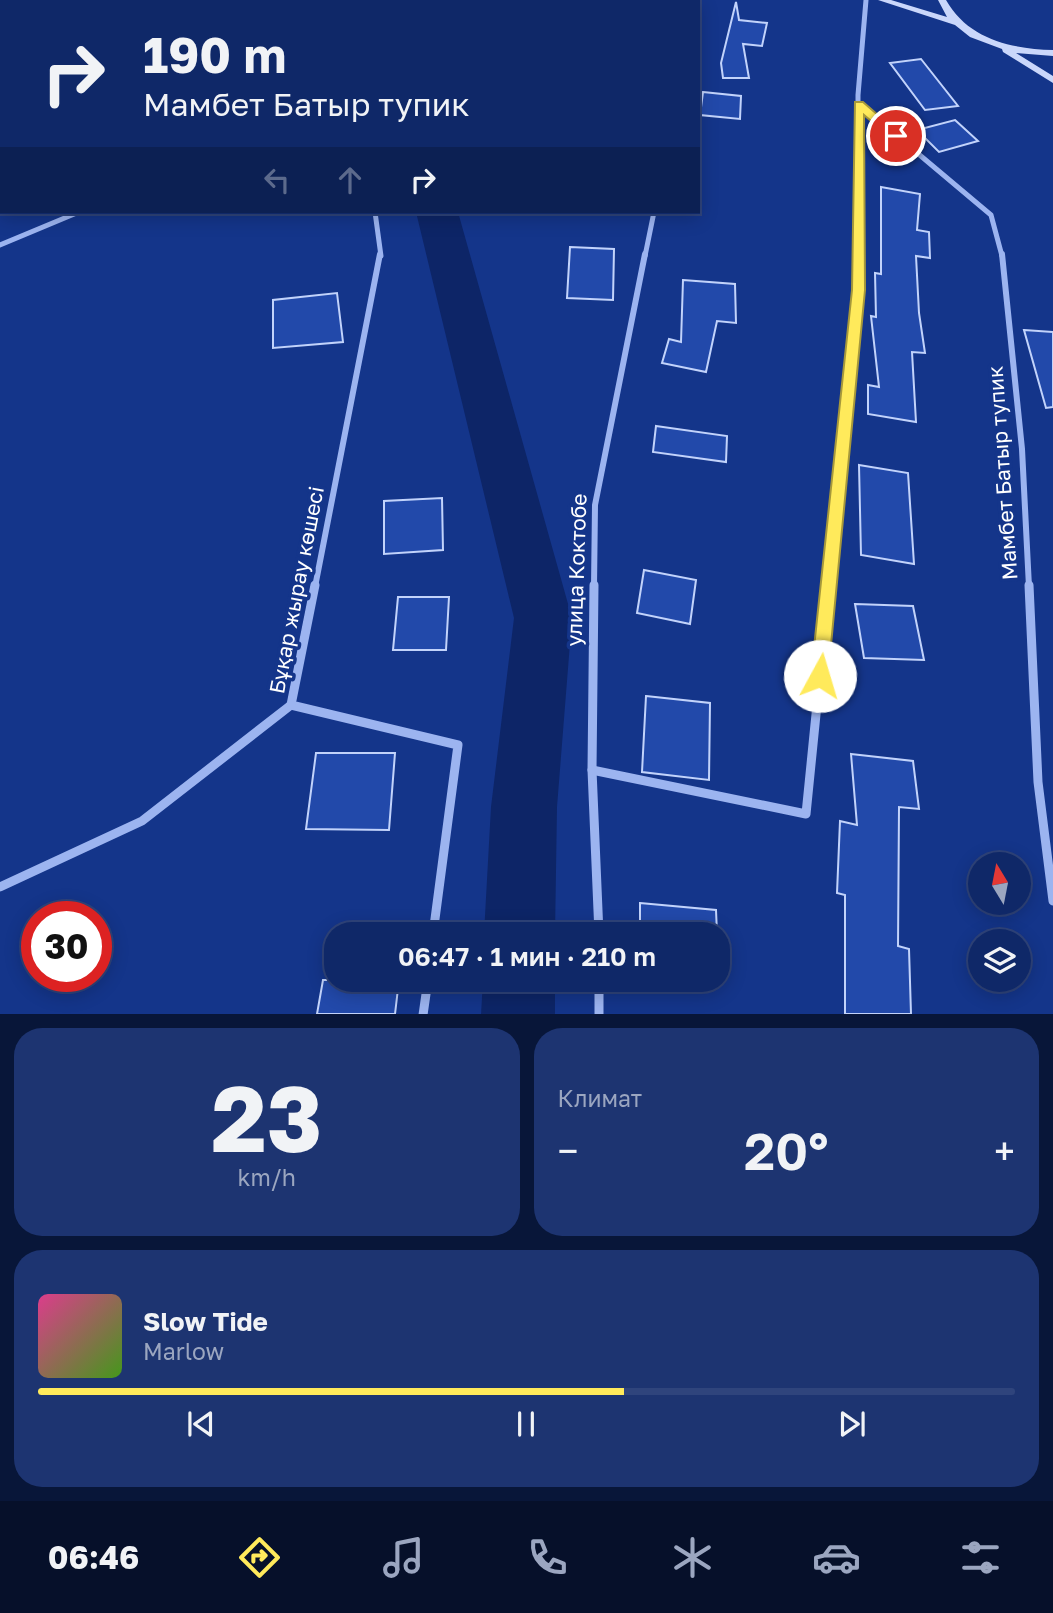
<!DOCTYPE html>
<html lang="ru">
<meta charset="utf-8">
<style>
body{margin:0;font-family:"Golos Text",sans-serif;background:#1d3471;color:#f1f3f6;height:100vh;display:flex;flex-direction:column;font-size:26px;white-space:nowrap}
*{box-sizing:border-box;margin:0}
p{font-size:23px;color:#9ba6c0}
.icon{flex:none;width:38px;height:38px;fill:none;stroke:currentColor;stroke-width:2;stroke-linecap:round;stroke-linejoin:round}
.map{position:relative;height:1014px;overflow:hidden}
.drawer{display:flex;flex-direction:column;gap:14px;padding:14px;background:#081639;flex:1}
.drawer>*{flex:none}
.hud{position:absolute;left:0px;top:0px;width:700px;height:214px;box-shadow:0 4px 18px #0003,0 0 0 2px #2f447c;background:#0f2868;color:#f1f3f6;overflow:hidden}
.needle{width:46px;rotate:350deg}
.buttons{position:absolute;left:968px;top:852px;display:grid;gap:14px}
.buttons a{display:grid;place-items:center;width:63px;height:63px;border-radius:50%;background:#0f2868;box-shadow:0 4px 18px #0003,0 0 0 2px #2f447c;font-size:35px}
.speed{position:absolute;left:21px;top:901px;display:flex;gap:14px;font-size:35px;font-weight:700;text-align:center}
.speed>*{display:grid;place-content:center;width:91px;height:91px;border-radius:50%;background:#0f2868;box-shadow:0 4px 18px #0003,0 0 0 2px #2f447c;line-height:1}
.speed .limit{border:10px solid #d22;background:#fff;color:#111}
.pin{position:absolute;display:grid;place-items:center;width:60px;height:60px;color:#fff;margin:-30px;border:4px solid #fff;border-radius:50%;box-shadow:0 2px 7px #0007}
.me{position:absolute;width:77px;margin:-38px;rotate:6deg;stroke-linejoin:round;filter:drop-shadow(0 0 5px #0008)}
.turn{display:flex;align-items:center;gap:24px;height:147px;padding:0 28px;font-size:32px}
.turn .icon{width:91px;height:91px;stroke-width:2.5}
.turn b{display:block;font-size:49px;line-height:60px}
.lanes{display:flex;align-items:center;height:66px;padding:0 28px;background:#0003;justify-content:center;gap:35px;direction:ltr}
.lanes .off{opacity:.35}
.big{font-size:52px;font-weight:600;line-height:1.1}
.drawer .tile{flex:1;display:flex;flex-direction:column;justify-content:center;gap:10px;min-width:0;padding:0 24px;border-radius:28px;background:#1d3471}
.drawer .dial{align-items:center;gap:0}
.dial b{font-size:91px;line-height:1}
.song{display:flex;align-items:center;gap:21px}
.cover{width:84px;height:84px;border-radius:10px;background:linear-gradient(135deg,hsl(330 70% 55%),hsl(100 70% 35%))}
.played{height:7px;border-radius:4px;background:linear-gradient(90deg,#ffea5b 60%,#2f447c 60%)}
.keys{display:flex;justify-content:space-around;direction:ltr}
.heat{display:flex;justify-content:space-between;align-items:center;font-size:38px;direction:ltr}
.drawer .tiles{flex:1;display:grid;gap:14px;grid-template-columns:1fr 1fr}
.tile:last-child{grid-column:span 2}
.trip{position:absolute;left:324px;top:922px;width:406px;height:70px;border-radius:28px;background:#0f2868;box-shadow:0 4px 18px #0003,0 0 0 2px #2f447c;font-weight:600;line-height:70px;text-align:center}
.menu{display:flex;height:112px;justify-content:space-around;align-items:center;background:#06102a;color:#9ba6c0}
.menu .icon{width:49px;height:49px}
.menu .current{color:#ffea5b}
.menu b{font-size:32px;color:#f1f3f6}
.map>svg:first-child{display:block}
.lines{fill:none;stroke-linecap:round;stroke-linejoin:round}
.river{fill:#0d2567;fill-rule:evenodd}
.building{fill:#2249aa;stroke:#c2d3fb;stroke-width:2}
.street-far2{stroke:#9cb4f0;stroke-width:5}
.street-far1{stroke:#9cb4f0;stroke-width:6}
.street{stroke:#9cb4f0;stroke-width:9}
.secondary{fill:#cad7fb;fill-rule:evenodd}
.route{fill:#ffea5b;stroke:#a6983b;stroke-width:2}
.labels{text-anchor:middle;stroke-width:7;stroke-linejoin:round;paint-order:stroke}
.street-label{font-size:21px;fill:#fff;stroke:#14358a}
</style>
<div class="map">
<svg width="1053" height="1015" viewBox="0 0 1053 1015">
<rect width="100%" height="100%" fill="#14358a"/>
<g class="lines">
<g class="river">
<polygon points="279,0 319,0 320,2 280,2"/>
<polygon points="416,212 458,212 572,618 557,807 555,934 484,934 491,807 514,618"/>
<polygon points="483,980 555,980 555,1015 481,1015"/>
</g>
</g>
<g class="building">
<polygon points="736,2 739,20 767,23 762,46 743,44 749,78 723,78 721,63"/>
<polygon points="921,59 958,106 925,110 890,63"/>
<polygon points="703,92 741,96 740,119 700,115"/>
<polygon points="955,120 978,141 939,152 917,130"/>
<polygon points="881,187 920,194 917,230 929,232 930,258 916,256 919,313 925,353 912,352 916,422 868,414 868,385 879,387 871,316 876,317 875,273 881,274"/>
<polygon points="570,247 614,249 613,300 567,298"/>
<polygon points="683,280 735,284 736,323 717,321 706,372 662,363 669,339 681,342"/>
<polygon points="337,293 343,342 273,348 273,300"/>
<polygon points="1024,330 1053,332 1053,407 1046,408"/>
<polygon points="656,426 727,436 726,462 653,452"/>
<polygon points="859,465 908,473 914,564 861,555"/>
<polygon points="442,498 443,550 384,554 384,501"/>
<polygon points="644,570 696,580 690,624 637,613"/>
<polygon points="398,597 449,597 446,650 393,650"/>
<polygon points="855,604 913,606 924,660 864,658"/>
<polygon points="646,696 710,703 709,780 642,772"/>
<polygon points="316,753 395,753 389,830 306,829"/>
<polygon points="851,754 913,761 919,809 899,807 898,946 909,949 911,1014 845,1014 845,895 837,893 840,821 857,825"/>
<polygon points="640,903 716,910 717,934 640,934"/>
<polygon points="323,980 399,980 395,1014 317,1014"/>
</g>
<g class="lines">
<g class="street-far2">
<polyline points="241,0 253,2"/>
<polyline points="859,104 991,215 1002,256"/>
<polyline points="375,212 381,256"/>
<polyline points="0,245 79,212"/>
<polyline points="645,256 654,212"/>
<polyline points="858,256 858,95 866,0"/>
</g>
<g class="street-far1">
<polyline points="1002,254 1022,449 1029,587"/>
<polyline points="315,587 380,254"/>
<polyline points="594,587 595,505 645,254"/>
<polyline points="829,587 858,290 858,254"/>
</g>
<g class="street">
<polyline points="315,585 291,705 458,745 433,934"/>
<polyline points="594,585 592,770 599,934"/>
<polyline points="1029,585 1038,782 1053,901"/>
<polyline points="592,770 806,814 829,585"/>
<polyline points="0,887 142,821 291,705"/>
<polyline points="599,980 599,1015"/>
<polyline points="423,1015 428,980"/>
</g>
<path class="secondary" d="M878,0H891L947,17L938,0H946C968,39 1011,49 1053,50V56L1016,53L1053,76V83L1003,52L1002,49L970,37L955,25Z"/>
</g>
<polygon class="route" points="855,102 863,102 902,136 892,139 864,115 865,290 828,676 826,682 820,685 813,682 811,676 852,290"/>
<g class="labels">
<g class="street-label">
<text transform="translate(1003 473) rotate(-94)" y="7">Мамбет Батыр тупик</text>
<text transform="translate(577 570) rotate(-88)" y="7">улица Коктобе</text>
<text transform="translate(297 590) rotate(-79)" y="7">Бұқар жырау көшесі</text>
</g>
</g>
</svg>
<div class="buttons">
<a><svg class="needle" viewBox="-14 -14 28 28"><path d="M0-13l5 13h-10z" fill="#e53935"/><path d="M0 13l5-13h-10z" fill="#9ba6c0"/></svg></a>
<a><svg class="icon" aria-label="layers" viewBox="0 0 24 24"><path d="M12 4l9 5-9 5-9-5zM3 14l9 5 9-5"/></svg></a>
</div>
<div class="speed"><div class="limit">30</div></div>
<div class="pin" style="left:896px;top:136px;background:#d93025"><svg class="icon" aria-label="arrive" viewBox="0 0 24 24"><path d="M6 21V4h12l-3 4 3 4H6"/></svg></div>
<svg class="me" style="left:820px;top:676px" viewBox="-20 -20 40 40"><circle r="19" fill="#fff"/><path d="M0-13L10 11 0 6-10 11z" fill="#ffea5b"/></svg>
<div class="trip">06:47 · 1 мин · 210 m</div>
<div class="hud">
<div class="turn"><svg class="icon" aria-label="right" viewBox="0 0 24 24"><path d="M7 20v-9h11M14 6l5 5-5 5"/></svg><div><b>190 m</b>Мамбет Батыр тупик</div></div>
<div class="lanes"><svg class="icon off" aria-label="left" viewBox="0 0 24 24"><path d="M17 20v-9H6M10 6l-5 5 5 5"/></svg><svg class="icon off" aria-label="ahead" viewBox="0 0 24 24"><path d="M12 20V5M6 11l6-6 6 6"/></svg><svg class="icon" aria-label="right" viewBox="0 0 24 24"><path d="M7 20v-9h11M14 6l5 5-5 5"/></svg></div>
</div>
</div>
<section class="drawer">
<div class="tiles">
<div class="tile dial"><b>23</b><p>km/h</p></div>
<div class="tile"><p>Климат</p>
<div class="heat"><a>−</a><b class="big">20°</b><a>+</a></div>
</div>
<div class="tile">
<div class="song"><i class="cover"></i><div><b>Slow Tide</b><p>Marlow</p></div></div>
<div class="played"></div>
<div class="keys"><svg class="icon" aria-label="previous" viewBox="0 0 24 24"><path d="M18 5L8 12l10 7zM5 5v14"/></svg><svg class="icon" aria-label="pause" viewBox="0 0 24 24"><path d="M8 5v14M16 5v14"/></svg><svg class="icon" aria-label="next" viewBox="0 0 24 24"><path d="M6 5l10 7-10 7zM19 5v14"/></svg></div>
</div>
</div>
</section>
<nav class="menu">
<b>06:46</b>
<svg class="icon current" aria-label="directions" viewBox="0 0 24 24"><path d="M12 3l9 9-9 9-9-9zM9 14v-3h6M13 9l2 2-2 2"/></svg>
<svg class="icon" aria-label="music" viewBox="0 0 24 24"><path d="M9 18V5l10-2v13"/><circle cx="6" cy="18" r="3"/><circle cx="16" cy="16" r="3"/></svg>
<svg class="icon" aria-label="phone" viewBox="0 0 24 24"><path d="M5 4h4l2 5-3 2q2 4 5 5l2-3 5 2v4C11 20 4 13 5 4z"/></svg>
<svg class="icon" aria-label="climate" viewBox="0 0 24 24"><path d="M12 3v18M4 7l16 10M4 17L20 7"/></svg>
<svg class="icon" aria-label="car" viewBox="0 0 24 24"><path d="M5 17H2v-5l4-1 3-4h7l3 4 3 1v5h-3M9 17h6M6 11h13"/><circle cx="7" cy="17" r="2"/><circle cx="17" cy="17" r="2"/></svg>
<svg class="icon" aria-label="filters" viewBox="0 0 24 24"><path d="M4 7h16M4 17h16"/><circle cx="9" cy="7" r="2"/><circle cx="15" cy="17" r="2"/></svg>
</nav>
